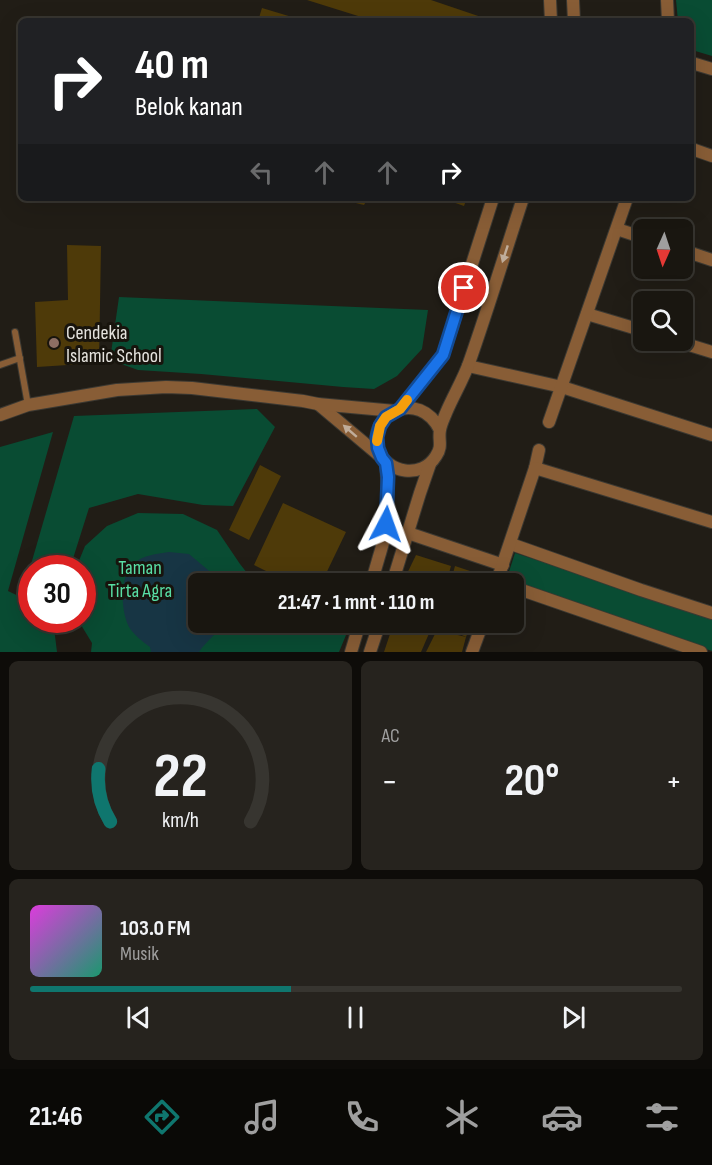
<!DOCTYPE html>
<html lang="id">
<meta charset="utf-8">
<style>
body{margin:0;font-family:"Sofia Sans Condensed",sans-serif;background:#26231e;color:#f1f3f6;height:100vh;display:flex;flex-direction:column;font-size:22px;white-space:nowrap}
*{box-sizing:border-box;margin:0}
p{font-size:20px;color:#9f9f9f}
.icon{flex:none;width:33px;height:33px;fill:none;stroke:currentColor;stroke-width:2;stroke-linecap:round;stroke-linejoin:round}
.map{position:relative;height:652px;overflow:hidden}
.side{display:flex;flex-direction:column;gap:9px;padding:9px;background:#0e0c09;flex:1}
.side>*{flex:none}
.guide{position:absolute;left:18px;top:18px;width:676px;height:183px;border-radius:9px;box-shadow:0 6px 24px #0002,0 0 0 2px #373530;background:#202124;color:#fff;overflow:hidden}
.needle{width:39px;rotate:183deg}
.controls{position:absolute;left:633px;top:219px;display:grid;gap:12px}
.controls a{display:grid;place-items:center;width:60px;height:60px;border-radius:9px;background:#191610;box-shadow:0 6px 24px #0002,0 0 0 2px #373530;font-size:30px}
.speed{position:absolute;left:18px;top:555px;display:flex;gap:12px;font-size:30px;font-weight:700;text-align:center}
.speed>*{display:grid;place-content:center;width:78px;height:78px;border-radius:50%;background:#191610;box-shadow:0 6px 24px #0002,0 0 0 2px #373530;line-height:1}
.speed .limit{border:9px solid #d22;background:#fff;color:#111}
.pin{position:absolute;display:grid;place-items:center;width:51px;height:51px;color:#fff;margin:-26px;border:3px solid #fff;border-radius:50%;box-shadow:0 2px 6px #0007}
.me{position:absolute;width:66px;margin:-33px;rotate:4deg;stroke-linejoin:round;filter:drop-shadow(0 0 4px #0008)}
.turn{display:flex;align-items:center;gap:21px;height:126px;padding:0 18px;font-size:27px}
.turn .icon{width:78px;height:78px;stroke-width:2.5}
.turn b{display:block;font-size:42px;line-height:51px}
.lanes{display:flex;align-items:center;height:57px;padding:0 18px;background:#0003;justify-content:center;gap:30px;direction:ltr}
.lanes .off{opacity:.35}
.big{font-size:45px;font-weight:700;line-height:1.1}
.side .card{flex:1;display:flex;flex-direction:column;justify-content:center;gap:9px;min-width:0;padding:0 21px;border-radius:9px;background:#26231e}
.side .dial{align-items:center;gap:0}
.dial svg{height:156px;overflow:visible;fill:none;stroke:#373530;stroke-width:7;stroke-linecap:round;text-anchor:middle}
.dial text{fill:#f1f3f6;stroke:none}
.song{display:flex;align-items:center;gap:18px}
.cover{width:72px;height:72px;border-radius:9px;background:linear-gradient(135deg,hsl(300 70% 55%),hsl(160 70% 35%))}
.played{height:6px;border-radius:3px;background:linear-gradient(90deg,#0f766e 40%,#373530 40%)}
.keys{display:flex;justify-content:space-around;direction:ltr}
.heat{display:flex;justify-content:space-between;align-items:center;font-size:33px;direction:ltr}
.side .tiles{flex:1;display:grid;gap:9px;grid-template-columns:1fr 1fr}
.card:last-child{grid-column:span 2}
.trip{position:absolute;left:188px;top:573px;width:336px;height:60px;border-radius:9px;background:#191610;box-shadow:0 6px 24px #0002,0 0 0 2px #373530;font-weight:700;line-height:60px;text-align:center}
.tabs{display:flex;height:96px;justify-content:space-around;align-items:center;background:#0a0906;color:#9f9f9f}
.tabs .icon{width:42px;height:42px}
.tabs .selected{color:#0f766e}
.tabs b{font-size:27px;color:#f1f3f6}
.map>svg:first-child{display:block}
.green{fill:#094c33}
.water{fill:#173544}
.building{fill:#4e3a09}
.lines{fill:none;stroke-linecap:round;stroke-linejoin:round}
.service-casing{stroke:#3c3932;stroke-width:8}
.minor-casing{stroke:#3c3932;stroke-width:14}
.service{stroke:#885d36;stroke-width:6}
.minor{stroke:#885d36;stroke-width:12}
.oneway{fill:#c0ad9b}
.route-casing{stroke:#114b97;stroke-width:15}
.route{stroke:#1a73e8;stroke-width:10}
.slow{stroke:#f59e0b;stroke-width:10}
.education-dot{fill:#8d6e63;stroke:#18140d;stroke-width:2}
.labels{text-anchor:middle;stroke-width:6;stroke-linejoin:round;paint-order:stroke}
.poi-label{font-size:20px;fill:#e5e3de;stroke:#18140d;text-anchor:start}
.park-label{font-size:20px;fill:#59dfa5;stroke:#18140d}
</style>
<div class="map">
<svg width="712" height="652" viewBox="0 0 712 652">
<rect width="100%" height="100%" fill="#211d16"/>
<g class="green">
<polygon points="676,0 712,0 712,56 692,50 692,21 678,21"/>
<polygon points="119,297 428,310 422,349 397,376 374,389 343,387 201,374 138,370 110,360"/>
<polygon points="257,409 275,427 233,506 203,505 138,494 89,508 70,568 32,568 31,588 25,585 74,416"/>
<polygon points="53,432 8,591 31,602 32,620 53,620 57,652 0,652 0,447"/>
<polygon points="138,513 183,514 217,530 240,564 255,583 198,584 198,622 351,623 339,652 91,652 92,643 78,620 82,620 82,568 76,568 85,546 107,526"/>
<polygon points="515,553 712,617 712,651 506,581"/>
</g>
<path class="water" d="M169,552L189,554L220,580L221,583L198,584V622L224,623C217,634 206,641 199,652H151L150,647C143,642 134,635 129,627C121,611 119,578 133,564C143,555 156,554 169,552Z"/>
<g class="building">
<polygon points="307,0 431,0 493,21 374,21"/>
<polygon points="262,8 302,20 302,21 258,21"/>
<polygon points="335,198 368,198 364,205"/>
<polygon points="441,198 467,198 464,206"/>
<polygon points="67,245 101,246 99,363 37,367 35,302 68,300"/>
<polygon points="260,465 281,476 249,540 229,530"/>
<polygon points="283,503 346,532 321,584 292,584 254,565"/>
<polygon points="416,555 451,566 446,584 402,584"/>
<polygon points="455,566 491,578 489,584 450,584"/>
<polygon points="394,622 434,622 421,652 384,652"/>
<polygon points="434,622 472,622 466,637"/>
<polygon points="437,630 466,637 462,652 426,652"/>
</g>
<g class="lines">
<g class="service-casing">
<g id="service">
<polyline points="15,332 28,405"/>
<polyline points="0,365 20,358"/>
</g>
</g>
<g class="minor-casing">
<g id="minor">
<polyline points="550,0 551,21"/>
<polyline points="573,0 574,21"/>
<polyline points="667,0 668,21"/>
<polyline points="692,63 712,69"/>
<polyline points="692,149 712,156"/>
<polyline points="617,229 644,238"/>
<polyline points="682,250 712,260"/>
<polyline points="587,314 644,331"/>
<polyline points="673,340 712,352"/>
<polyline points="468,366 562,387 712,435"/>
<polyline points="318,404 381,457"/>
<polyline points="400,409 443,355 493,198"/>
<polyline points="0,415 28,405 40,403 117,390 166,387 192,388 303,401 318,404 395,411"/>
<polyline points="549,422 627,198"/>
<path d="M440,430C419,388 367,413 378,449C387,474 422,479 436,456C443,446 438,440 440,430C441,424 444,418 446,413C453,396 463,380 469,363C488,309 505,253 523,198"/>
<polyline points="535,468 539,450"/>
<polyline points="408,533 503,565"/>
<polyline points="511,544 641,590 712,613"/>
<polyline points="371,584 385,536 388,493 386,463"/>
<polyline points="392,584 420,493 430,464"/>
<polyline points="496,584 535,468 712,522"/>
<polyline points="513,587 701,652"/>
<polyline points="351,652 360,622"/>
<polyline points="370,652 380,622"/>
<polyline points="472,652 483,622"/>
</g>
</g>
<use href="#service" class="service"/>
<use href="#minor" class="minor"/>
</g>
<defs><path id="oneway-solid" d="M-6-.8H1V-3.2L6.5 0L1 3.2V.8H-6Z" transform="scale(1.5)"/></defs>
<g class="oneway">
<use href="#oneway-solid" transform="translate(505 254) rotate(108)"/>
<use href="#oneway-solid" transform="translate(350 431) rotate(-139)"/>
</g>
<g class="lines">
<g class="route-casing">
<polyline id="route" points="386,524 388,477 386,463 382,458 378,448 377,437 380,426 386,417 400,409 443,355 464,288"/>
</g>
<use href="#route" class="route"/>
<polyline class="slow" points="377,441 380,426 386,417 400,409 407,400"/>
</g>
<circle class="education-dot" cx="54" cy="343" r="6"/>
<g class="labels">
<g class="poi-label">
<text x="66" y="339">Cendekia<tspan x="66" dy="23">Islamic School</tspan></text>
</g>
<g class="park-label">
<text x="140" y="574">Taman<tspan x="140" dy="23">Tirta Agra</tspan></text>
</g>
</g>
</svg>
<div class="controls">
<a><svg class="needle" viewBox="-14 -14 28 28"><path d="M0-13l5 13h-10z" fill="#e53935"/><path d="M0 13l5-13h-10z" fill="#9f9f9f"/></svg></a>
<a><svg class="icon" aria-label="search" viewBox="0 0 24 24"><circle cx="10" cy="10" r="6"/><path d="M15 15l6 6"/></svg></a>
</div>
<div class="speed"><div class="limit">30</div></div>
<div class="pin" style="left:464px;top:288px;background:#d93025"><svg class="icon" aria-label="arrive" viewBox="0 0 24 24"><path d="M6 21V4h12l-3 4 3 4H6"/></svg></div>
<svg class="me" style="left:386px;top:524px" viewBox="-20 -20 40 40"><path d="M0-17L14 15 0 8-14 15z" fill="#1a73e8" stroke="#fff" stroke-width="4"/></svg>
<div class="trip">21:47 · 1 mnt · 110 m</div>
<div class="guide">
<div class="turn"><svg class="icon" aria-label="right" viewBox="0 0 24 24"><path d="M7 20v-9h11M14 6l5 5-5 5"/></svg><div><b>40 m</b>Belok kanan</div></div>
<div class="lanes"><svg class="icon off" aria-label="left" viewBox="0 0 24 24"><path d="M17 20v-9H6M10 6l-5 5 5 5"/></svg><svg class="icon off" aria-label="ahead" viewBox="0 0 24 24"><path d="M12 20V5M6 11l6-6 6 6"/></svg><svg class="icon off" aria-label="ahead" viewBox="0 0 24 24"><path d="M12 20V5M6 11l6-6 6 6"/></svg><svg class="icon" aria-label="right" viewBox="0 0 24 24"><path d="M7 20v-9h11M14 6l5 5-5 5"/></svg></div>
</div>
</div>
<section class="side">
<div class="tiles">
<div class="card dial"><svg viewBox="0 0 100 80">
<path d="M14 69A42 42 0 1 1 86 69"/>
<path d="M14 69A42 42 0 0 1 8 42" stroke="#0f766e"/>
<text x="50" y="56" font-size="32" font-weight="700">22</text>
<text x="50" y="72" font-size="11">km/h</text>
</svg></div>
<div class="card"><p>AC</p>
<div class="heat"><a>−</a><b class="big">20°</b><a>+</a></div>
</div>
<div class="card">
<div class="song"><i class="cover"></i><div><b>103.0 FM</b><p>Musik</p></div></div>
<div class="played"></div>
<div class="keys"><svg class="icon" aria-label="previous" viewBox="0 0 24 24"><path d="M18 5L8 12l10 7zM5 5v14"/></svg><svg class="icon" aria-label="pause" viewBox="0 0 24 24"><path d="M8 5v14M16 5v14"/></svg><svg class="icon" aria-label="next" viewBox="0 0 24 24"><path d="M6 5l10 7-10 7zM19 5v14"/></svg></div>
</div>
</div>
</section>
<nav class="tabs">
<b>21:46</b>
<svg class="icon selected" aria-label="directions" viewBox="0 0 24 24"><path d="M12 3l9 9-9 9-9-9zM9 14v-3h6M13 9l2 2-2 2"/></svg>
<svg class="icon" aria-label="music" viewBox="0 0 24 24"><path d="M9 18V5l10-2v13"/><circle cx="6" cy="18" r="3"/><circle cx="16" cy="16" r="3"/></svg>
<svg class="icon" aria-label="phone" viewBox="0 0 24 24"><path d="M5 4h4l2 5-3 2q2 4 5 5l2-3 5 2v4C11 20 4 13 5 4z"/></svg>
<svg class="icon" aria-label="climate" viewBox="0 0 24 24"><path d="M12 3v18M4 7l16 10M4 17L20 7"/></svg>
<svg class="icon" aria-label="car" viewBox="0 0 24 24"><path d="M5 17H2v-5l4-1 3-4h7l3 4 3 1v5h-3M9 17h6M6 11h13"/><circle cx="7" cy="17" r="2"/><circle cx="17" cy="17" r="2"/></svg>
<svg class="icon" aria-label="filters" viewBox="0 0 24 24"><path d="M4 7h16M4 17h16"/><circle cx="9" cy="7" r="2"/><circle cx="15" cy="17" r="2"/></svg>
</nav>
